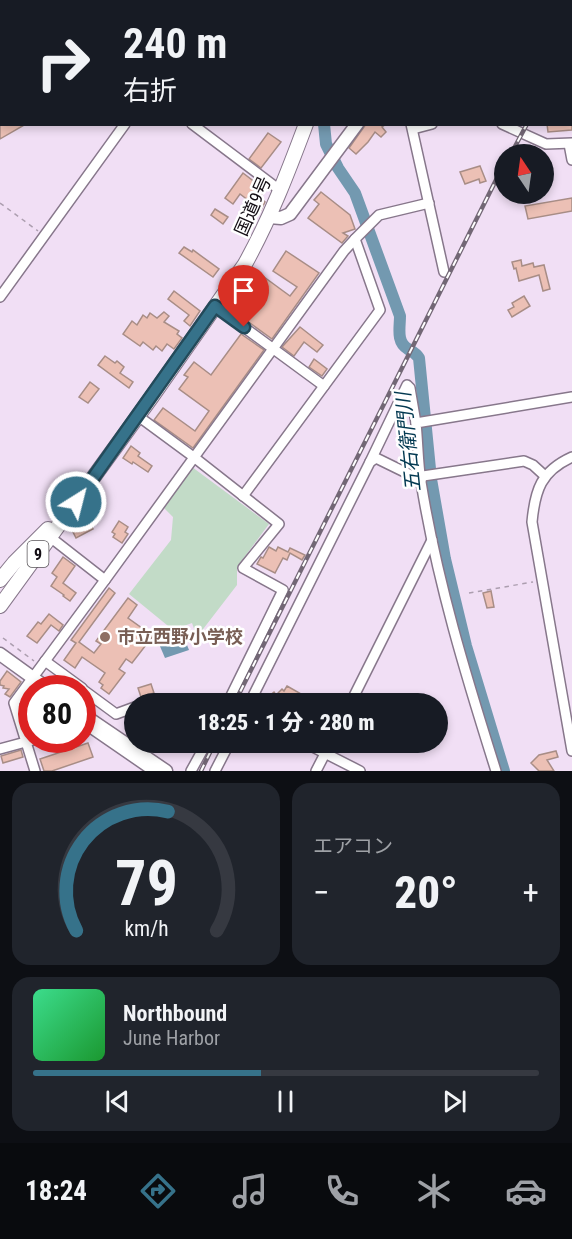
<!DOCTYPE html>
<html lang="ja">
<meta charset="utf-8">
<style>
body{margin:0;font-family:"Roboto Condensed","Noto Sans JP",sans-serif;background:#20242c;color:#f1f3f6;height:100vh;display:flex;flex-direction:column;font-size:22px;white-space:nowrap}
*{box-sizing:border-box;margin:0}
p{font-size:20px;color:#9ea1a6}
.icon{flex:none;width:33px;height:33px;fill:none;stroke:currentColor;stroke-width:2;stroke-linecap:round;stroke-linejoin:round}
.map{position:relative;height:771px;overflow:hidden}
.details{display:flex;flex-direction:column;gap:12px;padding:12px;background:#0d0f14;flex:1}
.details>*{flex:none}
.hud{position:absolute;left:0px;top:0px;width:573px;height:126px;box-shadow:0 3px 9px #0003;background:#171b24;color:#f1f3f6;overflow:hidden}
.needle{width:39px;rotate:347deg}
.fabs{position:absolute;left:494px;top:144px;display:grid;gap:12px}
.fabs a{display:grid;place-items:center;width:60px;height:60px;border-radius:50%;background:#171b24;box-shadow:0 3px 9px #0003;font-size:30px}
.speed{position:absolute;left:18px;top:675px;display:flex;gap:12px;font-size:30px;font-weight:700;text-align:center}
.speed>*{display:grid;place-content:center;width:78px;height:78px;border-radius:50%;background:#171b24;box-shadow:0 3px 9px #0003;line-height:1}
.speed .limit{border:9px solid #d22;background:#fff;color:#111}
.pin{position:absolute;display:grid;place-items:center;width:51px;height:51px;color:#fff;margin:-62px -26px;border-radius:50% 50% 50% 0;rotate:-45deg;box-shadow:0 0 6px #0007}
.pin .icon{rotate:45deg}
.me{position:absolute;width:66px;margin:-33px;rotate:36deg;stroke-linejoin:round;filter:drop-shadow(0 0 4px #0008)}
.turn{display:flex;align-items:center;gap:21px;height:126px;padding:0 24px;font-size:27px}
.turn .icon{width:78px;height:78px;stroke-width:2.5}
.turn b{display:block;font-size:42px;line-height:51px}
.big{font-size:45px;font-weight:800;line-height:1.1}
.details .widget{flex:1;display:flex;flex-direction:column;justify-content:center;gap:9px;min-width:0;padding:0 21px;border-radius:18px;background:#20242c}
.details .dial{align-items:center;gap:0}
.dial svg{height:156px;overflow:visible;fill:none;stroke:#363941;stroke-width:7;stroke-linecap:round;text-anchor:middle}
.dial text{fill:#f1f3f6;stroke:none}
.song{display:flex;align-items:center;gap:18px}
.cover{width:72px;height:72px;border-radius:9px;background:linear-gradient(135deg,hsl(150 70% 55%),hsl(130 70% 35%))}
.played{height:6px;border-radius:3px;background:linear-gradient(90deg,#36728a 45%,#363941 45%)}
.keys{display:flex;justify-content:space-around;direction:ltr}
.heat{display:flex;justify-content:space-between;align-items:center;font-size:33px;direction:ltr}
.details .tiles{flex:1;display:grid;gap:12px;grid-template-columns:1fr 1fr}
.widget:last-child{grid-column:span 2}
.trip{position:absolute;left:124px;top:693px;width:324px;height:60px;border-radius:30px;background:#171b24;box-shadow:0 3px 9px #0003;font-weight:800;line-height:60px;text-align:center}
.menu{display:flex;height:96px;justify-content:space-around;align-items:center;background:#090b0e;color:#9ea1a6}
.menu .icon{width:42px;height:42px}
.menu .on{color:#36728a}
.menu b{font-size:27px;color:#f1f3f6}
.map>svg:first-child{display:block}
.green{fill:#c2dbc7}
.water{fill:#7399b0}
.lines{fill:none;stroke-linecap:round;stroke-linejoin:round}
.river{stroke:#7399b0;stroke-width:12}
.building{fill:#ecc0b5;stroke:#a88d86;stroke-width:1.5}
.minor-casing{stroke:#87778b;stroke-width:12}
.major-casing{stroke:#87778b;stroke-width:15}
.highway-casing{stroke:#87778b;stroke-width:16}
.path{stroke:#ac9eaf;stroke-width:1.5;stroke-dasharray:4.5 4.5;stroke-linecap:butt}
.minor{stroke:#fff;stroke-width:9}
.major{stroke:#fff;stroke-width:12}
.highway{stroke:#fff;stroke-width:14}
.rail-casing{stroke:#726775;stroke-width:4.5}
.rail{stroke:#fff;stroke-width:2;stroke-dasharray:7;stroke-linecap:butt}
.route-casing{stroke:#234a5a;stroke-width:15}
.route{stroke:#36728a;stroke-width:10}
.education-dot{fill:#8d6e63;stroke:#fff;stroke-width:2}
.labels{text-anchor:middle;stroke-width:5;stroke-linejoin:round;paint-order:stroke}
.shield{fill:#fff;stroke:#5a565a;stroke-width:1.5}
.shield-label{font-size:16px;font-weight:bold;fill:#130d14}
.street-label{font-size:18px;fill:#130d14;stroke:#fff}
.education-label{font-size:18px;font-weight:bold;fill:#785e54;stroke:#fff;text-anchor:start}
.water-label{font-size:20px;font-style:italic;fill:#033951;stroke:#fff}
</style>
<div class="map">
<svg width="572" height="771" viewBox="0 0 572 771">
<rect width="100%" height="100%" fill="#f1dff5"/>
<polygon class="green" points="192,467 269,524 237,567 237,585 197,637 192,623 173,630 129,594 171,540 173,517 164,508"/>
<polygon class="water" points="183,635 189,650 165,658 159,644"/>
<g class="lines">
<g class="river">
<polyline points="291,0 291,2"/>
<path d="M324,124L326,144L338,168L355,193L400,316C400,328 396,342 408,349C413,352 416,353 419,358L431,479L445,559L466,646L504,771"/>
</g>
</g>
<g class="building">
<polygon points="0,124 26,124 0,139"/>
<polygon points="366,124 386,124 382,127 386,132 381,137 375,132 368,142 356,154 349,148"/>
<polygon points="547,124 572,124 572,130 548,132"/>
<polygon points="268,133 281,142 261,168 249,159"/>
<polygon points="480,166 486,181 480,183 479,179 465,184 460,172"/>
<polygon points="243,173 265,190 260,197 265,202 261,210 240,194 233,204 225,198"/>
<polygon points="321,192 350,215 355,229 343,233 348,236 342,243 308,218 319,204 314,200"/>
<polygon points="572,198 572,211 528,219 525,206"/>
<polygon points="215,209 228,217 223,224 211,215"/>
<polygon points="184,247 192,252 193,250 219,269 213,277 179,253"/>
<polygon points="286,251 319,273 272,339 232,310 236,304 251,316 268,293 258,285 264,277 290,296 297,287 273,271"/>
<polygon points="521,260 522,266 533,263 534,267 544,265 550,289 543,291 539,275 519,281 516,268 514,269 512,262"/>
<polygon points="174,291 200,311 190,326 184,321 189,315 168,299"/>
<polygon points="524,296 530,306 512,317 508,310 514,307 512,303"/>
<polygon points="164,312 169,316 164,322 179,331 177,334 182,338 174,349 167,344 162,351 156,346 153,350 143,342 140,346 123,334 132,321 137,325 143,315 147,318 150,313 157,318"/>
<polygon points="300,327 323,345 317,352 304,342 294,356 282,347"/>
<polygon points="241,334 264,350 193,448 154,420 163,408 195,431 209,411 179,389 188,377 184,375 194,362 211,375"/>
<polygon points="105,356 115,363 117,361 124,367 120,373 133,382 129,388 98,365"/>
<polygon points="314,359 327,369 322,376 309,367"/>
<polygon points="90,382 99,389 88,403 79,397"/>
<polygon points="131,446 140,453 138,456 152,466 148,472 133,462 132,464 123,458"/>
<polygon points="119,521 128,527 125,532 128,534 122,543 113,537 115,534 112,532"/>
<polygon points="90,523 93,529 76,538 73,532"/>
<polygon points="269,547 276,551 278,547 288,552 290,548 305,555 302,560 290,553 287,560 283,558 275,573 257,564 261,557 263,558"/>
<polygon points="63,557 75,566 63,583 76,593 70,601 63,596 64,595 51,586 57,577 52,573"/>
<polygon points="109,588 115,593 79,642 94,653 101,644 96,641 128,598 137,605 128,618 153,636 132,663 126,659 119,669 125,673 109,694 101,688 103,685 99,682 105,673 82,657 75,668 64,660 76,643 71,640"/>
<polygon points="491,591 494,607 487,608 483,593"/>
<polygon points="49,614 63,625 59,631 51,625 37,643 27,636 38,622 41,624"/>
<polygon points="7,671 21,682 10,697 5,694 9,689 3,688 4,686 0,685 0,681"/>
<polygon points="151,684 154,693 141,697 138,688"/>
<polygon points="287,686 303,695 300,704 286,704 282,700 278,704 259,704 274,692 276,695 282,689 284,691"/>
<polygon points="88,743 93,757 52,771 44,771 40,759"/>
<polygon points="21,750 23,757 3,763 1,756"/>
<polygon points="556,751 558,757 547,760 554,771 539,771 531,763 539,755"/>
</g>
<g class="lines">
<g class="minor-casing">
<g id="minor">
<polyline points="361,0 362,2"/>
<polyline points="470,0 470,2"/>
<polyline points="537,0 538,2"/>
<polyline points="69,2 70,0"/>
<polyline points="168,2 169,0"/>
<polyline points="215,2 216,0"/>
<polyline points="549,2 560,0"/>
<polyline points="0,92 2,90"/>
<polyline points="192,124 281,191"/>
<polyline points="411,124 444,272"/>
<polyline points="502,124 546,144 572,143"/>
<polyline points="413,129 432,124"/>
<polyline points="569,144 572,160"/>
<polyline points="0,297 125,124"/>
<polyline points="215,306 324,386"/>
<polyline points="138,416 195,458 279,524 243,568 283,590 227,704"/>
<path d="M572,457C541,471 535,490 532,522L572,751"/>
<polyline points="370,462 407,385 410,388 416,423"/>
<polyline points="243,496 380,310 355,239 379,215 429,203"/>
<polyline points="105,580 344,251 355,239"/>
<polyline points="45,661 82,688"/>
<polyline points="82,689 116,714 135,707"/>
<polyline points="144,704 157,699 159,704"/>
<polyline points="249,704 370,462 376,458 421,480 423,476 524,461 533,465 545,476"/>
<polyline points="350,704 432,540"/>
<polyline points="82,722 153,771"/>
<polyline points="303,742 360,771"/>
<polyline points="0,749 33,740"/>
<polyline points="35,771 14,703 105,580 50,537"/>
<polyline points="191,771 207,742"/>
<polyline points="215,771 230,742"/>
<polyline points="316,771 331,742"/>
<path d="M496,771C466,676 437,581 421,482C418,463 418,443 416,423L572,397"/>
</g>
</g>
<g class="major-casing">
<g id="major">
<polyline points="448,2 449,0"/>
<polyline points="269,217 281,218 290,214 357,124"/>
<polyline points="0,654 47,688"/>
<polyline points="82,714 166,771"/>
</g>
</g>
<g class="highway-casing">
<g id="highway">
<polyline points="353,2 354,0"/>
<polyline points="0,580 14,563 48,529"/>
<path d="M0,606L151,398L245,264C270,219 288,172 306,124"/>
</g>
</g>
<g class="path">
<polyline points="0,203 38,231"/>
<polyline points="469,593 533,582"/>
<polyline points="3,638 34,661"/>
</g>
<use href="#minor" class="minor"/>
<use href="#major" class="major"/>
<use href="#highway" class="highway"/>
<g class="rail-casing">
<g id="rail">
<polyline points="572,37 572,36"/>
<polyline points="511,154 527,124"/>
<polyline points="234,704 504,164"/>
<polyline points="201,771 215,742"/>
</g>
</g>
<use href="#rail" class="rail"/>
</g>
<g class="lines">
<g class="route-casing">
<polyline id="route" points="76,502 215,306 244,327"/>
</g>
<use href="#route" class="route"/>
</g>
<circle class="education-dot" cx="105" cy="637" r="6"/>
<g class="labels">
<rect class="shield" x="27.5" y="541" width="21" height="26" rx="4.5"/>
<g class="shield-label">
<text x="38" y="560">9</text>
</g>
<g class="street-label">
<text transform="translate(253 206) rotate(-66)" y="6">国道9号</text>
</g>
<g class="education-label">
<text x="117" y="643">市立西野小学校</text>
</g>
<g class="water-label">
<text transform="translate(408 442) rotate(-96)" y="7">五右衛門川</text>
</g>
</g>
</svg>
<div class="fabs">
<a><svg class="needle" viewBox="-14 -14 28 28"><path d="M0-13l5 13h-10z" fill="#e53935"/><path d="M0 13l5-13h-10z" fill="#9ea1a6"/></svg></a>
</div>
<div class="speed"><div class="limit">80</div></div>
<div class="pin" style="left:244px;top:327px;background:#d93025"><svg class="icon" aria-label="arrive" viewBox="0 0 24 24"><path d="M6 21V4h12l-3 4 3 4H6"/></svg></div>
<svg class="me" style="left:76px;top:502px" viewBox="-20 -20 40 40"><circle r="17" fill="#36728a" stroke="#fff" stroke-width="3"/><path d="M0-11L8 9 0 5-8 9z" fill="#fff"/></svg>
<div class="trip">18:25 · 1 分 · 280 m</div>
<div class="hud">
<div class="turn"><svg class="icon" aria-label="right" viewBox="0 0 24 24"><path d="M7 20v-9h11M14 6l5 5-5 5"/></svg><div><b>240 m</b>右折</div></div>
</div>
</div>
<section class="details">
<div class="tiles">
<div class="widget dial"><svg viewBox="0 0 100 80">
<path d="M14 69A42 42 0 1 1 86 69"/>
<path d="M14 69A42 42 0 0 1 61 8" stroke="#36728a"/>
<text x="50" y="56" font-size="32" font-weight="700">79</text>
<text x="50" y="72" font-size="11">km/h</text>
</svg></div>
<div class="widget"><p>エアコン</p>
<div class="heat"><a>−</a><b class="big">20°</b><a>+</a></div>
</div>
<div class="widget">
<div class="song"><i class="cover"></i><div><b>Northbound</b><p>June Harbor</p></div></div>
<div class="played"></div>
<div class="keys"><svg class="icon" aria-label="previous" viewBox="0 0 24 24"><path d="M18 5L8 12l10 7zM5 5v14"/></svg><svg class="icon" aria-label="pause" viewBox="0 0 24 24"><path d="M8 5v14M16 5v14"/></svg><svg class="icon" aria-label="next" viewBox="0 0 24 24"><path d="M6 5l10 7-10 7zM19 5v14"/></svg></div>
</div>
</div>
</section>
<nav class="menu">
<b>18:24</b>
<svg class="icon on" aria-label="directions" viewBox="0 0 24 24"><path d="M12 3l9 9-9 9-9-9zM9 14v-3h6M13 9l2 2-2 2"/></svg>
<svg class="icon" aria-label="music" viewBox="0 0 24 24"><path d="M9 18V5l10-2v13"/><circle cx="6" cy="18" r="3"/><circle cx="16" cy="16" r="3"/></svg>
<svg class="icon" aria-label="phone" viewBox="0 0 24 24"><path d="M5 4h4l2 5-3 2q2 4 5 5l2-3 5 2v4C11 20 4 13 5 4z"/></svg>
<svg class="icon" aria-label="climate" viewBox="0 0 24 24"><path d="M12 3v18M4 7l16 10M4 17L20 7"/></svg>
<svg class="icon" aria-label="car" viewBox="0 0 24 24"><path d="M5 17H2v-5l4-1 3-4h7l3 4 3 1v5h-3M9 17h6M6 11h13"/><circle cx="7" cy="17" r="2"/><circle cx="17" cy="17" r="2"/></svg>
</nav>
